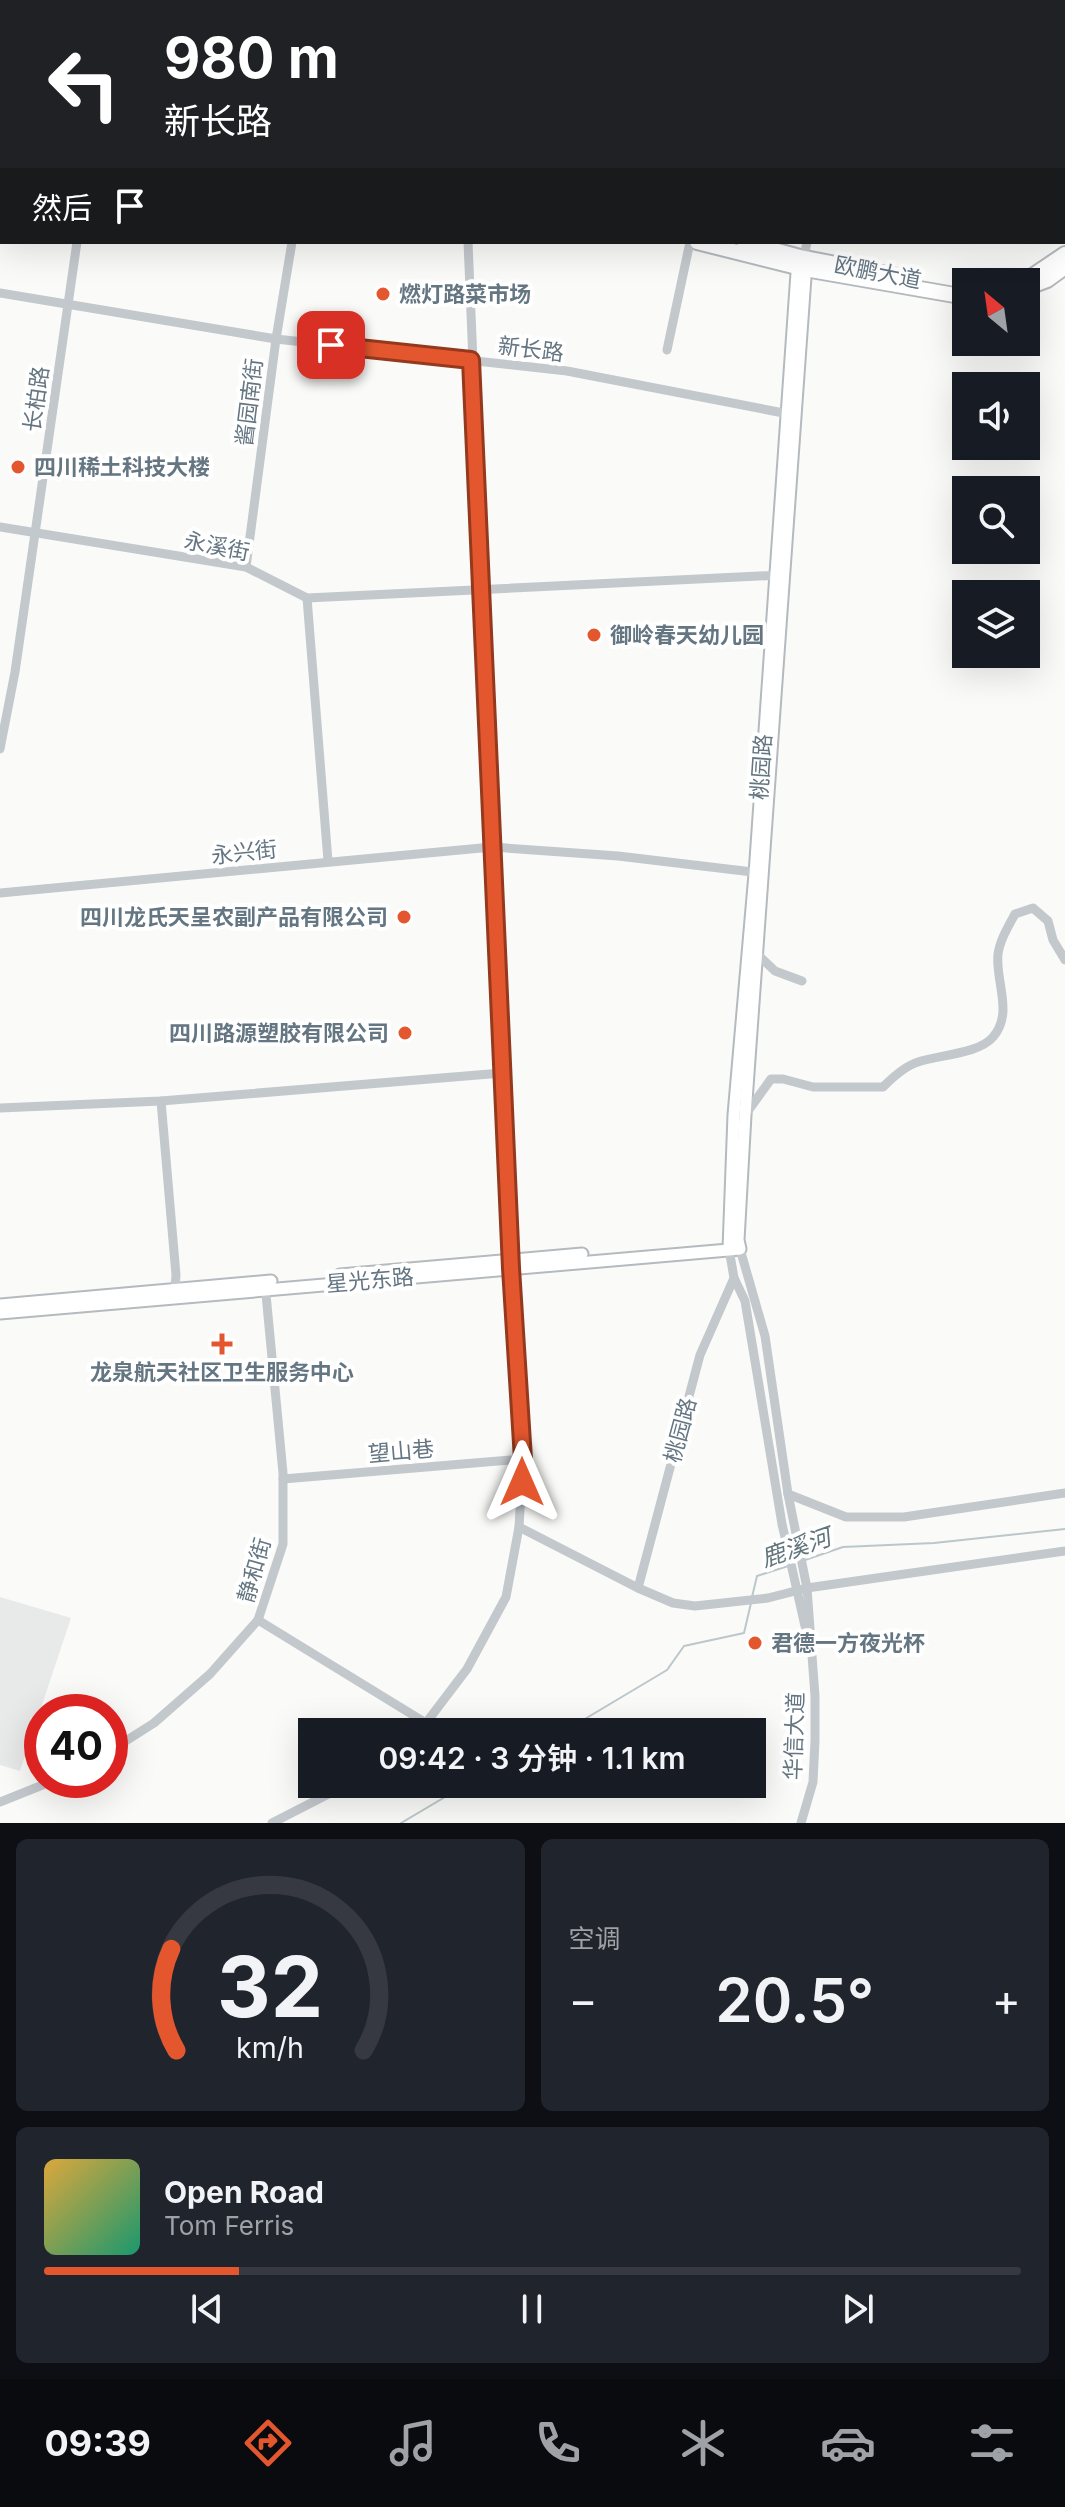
<!DOCTYPE html>
<html lang="zh">
<meta charset="utf-8">
<style>
body{margin:0;font-family:Inter,"Noto Sans SC",sans-serif;background:#20242c;color:#f1f3f6;height:100vh;display:flex;flex-direction:column;font-size:30px;white-space:nowrap}
*{box-sizing:border-box;margin:0}
p{font-size:26px;color:#9ea1a6}
.icon{flex:none;width:44px;height:44px;fill:none;stroke:currentColor;stroke-width:2;stroke-linecap:round;stroke-linejoin:round}
.map{position:relative;height:1823px;overflow:hidden}
.sheet{display:flex;flex-direction:column;gap:16px;padding:16px;background:#0d0f14;flex:1}
.sheet>*{flex:none}
.hud{position:absolute;left:0px;top:0px;width:1066px;height:244px;box-shadow:0 8px 32px #0002;background:#202124;color:#fff;overflow:hidden}
.needle{width:52px;rotate:331deg}
.fabs{position:absolute;left:952px;top:268px;display:grid;gap:16px}
.fabs a{display:grid;place-items:center;width:88px;height:88px;border-radius:0px;background:#171b24;box-shadow:0 8px 32px #0002;font-size:40px}
.speed{position:absolute;left:24px;top:1694px;display:flex;gap:16px;font-size:40px;font-weight:700;text-align:center}
.speed>*{display:grid;place-content:center;width:104px;height:104px;border-radius:50%;background:#171b24;box-shadow:0 8px 32px #0002;line-height:1}
.speed .limit{border:12px solid #d22;background:#fff;color:#111}
.pin{position:absolute;display:grid;place-items:center;width:68px;height:68px;color:#fff;margin:-34px;border-radius:16px;box-shadow:0 4px 12px #0006}
.me{position:absolute;width:88px;margin:-44px;rotate:0deg;stroke-linejoin:round;filter:drop-shadow(0 0 6px #0008)}
.turn{display:flex;align-items:center;gap:28px;height:168px;padding:0 32px;font-size:36px}
.turn .icon{width:104px;height:104px;stroke-width:2.5}
.turn b{display:block;font-size:56px;line-height:68px}
.then{display:flex;align-items:center;height:76px;padding:0 32px;background:#0003;gap:16px;font-size:30px}
.big{font-size:60px;font-weight:600;line-height:1.1}
.sheet .tile{flex:1;display:flex;flex-direction:column;justify-content:center;gap:12px;min-width:0;padding:0 28px;border-radius:12px;background:#20242c}
.sheet .dial{align-items:center;gap:0}
.dial svg{height:208px;overflow:visible;fill:none;stroke:#363941;stroke-width:7;stroke-linecap:round;text-anchor:middle}
.dial text{fill:#f1f3f6;stroke:none}
.song{display:flex;align-items:center;gap:24px}
.cover{width:96px;height:96px;border-radius:12px;background:linear-gradient(135deg,hsl(40 70% 55%),hsl(160 70% 35%))}
.played{height:8px;border-radius:4px;background:linear-gradient(90deg,#e4572e 20%,#363941 20%)}
.keys{display:flex;justify-content:space-around;direction:ltr}
.heat{display:flex;justify-content:space-between;align-items:center;font-size:44px;direction:ltr}
.sheet .tiles{flex:1;display:grid;gap:16px;grid-template-columns:1fr 1fr}
.tile:last-child{grid-column:span 2}
.trip{position:absolute;left:298px;top:1718px;width:468px;height:80px;border-radius:0px;background:#171b24;box-shadow:0 8px 32px #0002;font-weight:600;line-height:80px;text-align:center}
.menu{display:flex;height:128px;justify-content:space-around;align-items:center;background:#090b0e;color:#9ea1a6}
.menu .icon{width:56px;height:56px}
.menu .current{color:#e4572e}
.menu b{font-size:36px;color:#f1f3f6}
.map>svg:first-child{display:block}
.built{fill:#e8e9e9}
.lines{fill:none;stroke-linecap:round;stroke-linejoin:round}
.stream{stroke:#bbc7cb;stroke-width:2}
.major-casing{stroke:#b5babe;stroke-width:15}
.highway-casing{stroke:#b4b9bd;stroke-width:18}
.minor{stroke:#c3c8cc;stroke-width:9}
.major{stroke:#fff;stroke-width:11}
.highway{stroke:#fff;stroke-width:14}
.route-casing{stroke:#94391e;stroke-width:20}
.route{stroke:#e4572e;stroke-width:14}
.poi-dot{fill:#e4572e;stroke:#fff;stroke-width:3}
.labels{text-anchor:middle;stroke-width:8;stroke-linejoin:round;paint-order:stroke}
.street-label{font-size:22px;fill:#657683;stroke:#fff}
.poi-label{font-size:22px;font-weight:bold;fill:#657683;stroke:#fff;text-anchor:start}
.water-label{font-size:24px;font-style:italic;fill:#60757c;stroke:#fff}
</style>
<div class="map">
<svg width="1065" height="1823" viewBox="0 0 1065 1823">
<rect width="100%" height="100%" fill="#fafaf8"/>
<polygon class="built" points="0,1597 71,1618 20,1771 0,1765"/>
<g class="lines">
<g class="stream">
<polyline points="805,1560 843,1547 934,1543 1065,1529"/>
<polyline points="752,1597 757,1576 788,1566"/>
<polyline points="563,1732 667,1670 684,1646 744,1633 751,1603"/>
<polyline points="401,1823 467,1784"/>
</g>
<g class="major-casing">
<g id="major">
<polyline points="729,1249 734,1115 755,874 797,273"/>
<polyline points="340,1275 582,1254"/>
<polyline points="0,1305 271,1281"/>
<polyline points="0,1313 740,1249 738,1240 745,1115 806,263"/>
</g>
</g>
<g class="highway-casing">
<g id="highway">
<polyline points="0,53 2,54"/>
<polyline points="0,67 2,67"/>
<polyline points="697,242 805,269 966,297"/>
<polyline points="744,242 800,257 907,278"/>
<polyline points="1014,282 1031,277 1065,254"/>
<polyline points="1026,288 1047,280 1065,267"/>
</g>
</g>
<g class="minor">
<polyline points="95,0 95,2"/>
<polyline points="579,0 584,2"/>
<polyline points="404,2 405,0"/>
<polyline points="539,2 539,0"/>
<polyline points="889,2 890,0"/>
<polyline points="804,257 807,242"/>
<polyline points="0,293 276,339 567,371 794,415"/>
<polyline points="667,350 690,242"/>
<polyline points="0,527 246,567 307,598 781,575"/>
<polyline points="246,567 276,339 292,242"/>
<polyline points="307,598 328,861"/>
<polyline points="0,749 15,672 77,242"/>
<polyline points="0,893 492,847 618,856 761,873"/>
<polyline points="757,954 775,971 802,981"/>
<polyline points="161,1101 176,1275 175,1288"/>
<polyline points="0,1108 161,1101 502,1073"/>
<path d="M745,1115L771,1079H783L813,1087H883C893,1077 905,1066 918,1062C938,1055 979,1054 993,1037C1014,1013 995,981 998,954C1000,940 1008,927 1015,914L1033,908L1048,921L1053,940L1065,960"/>
<polyline points="729,1249 734,1278 745,1301 782,1524 805,1626"/>
<polyline points="740,1249 765,1336 788,1494 807,1588 815,1696 815,1741 813,1782 801,1823"/>
<polyline points="283,1479 523,1459"/>
<polyline points="788,1494 846,1517 904,1517 1065,1493"/>
<polyline points="519,1527 638,1588 673,1603 695,1606 768,1598 807,1588 1065,1551"/>
<polyline points="638,1588 700,1355 734,1278"/>
<polyline points="258,1620 426,1723"/>
<polyline points="414,1732 426,1723 467,1669 506,1597 519,1527 523,1459 511,1268 468,242"/>
<polyline points="110,1751 154,1723 210,1674 258,1620 283,1544 283,1473 265,1284"/>
<polyline points="0,1802 55,1780"/>
<polyline points="272,1823 348,1784"/>
</g>
<use href="#major" class="major"/>
<use href="#highway" class="highway"/>
</g>
<g class="lines">
<g class="route-casing">
<polyline id="route" points="331,345 471,360 511,1268 523,1459 522,1482"/>
</g>
<use href="#route" class="route"/>
</g>
<g class="poi-dot">
<circle cx="383" cy="294" r="8"/>
<circle cx="18" cy="467" r="8"/>
<circle cx="594" cy="635" r="8"/>
<circle cx="404" cy="917" r="8"/>
<circle cx="405" cy="1033" r="8"/>
<path d="M218 1332h8v8h8v8h-8v8h-8v-8h-8v-8h8z"/>
<circle cx="755" cy="1643" r="8"/>
</g>
<g class="labels">
<g class="street-label">
<text transform="translate(878 272) rotate(11)" y="8">欧鹏大道</text>
<text transform="translate(531 349) rotate(7)" y="8">新长路</text>
<text transform="translate(36 399) rotate(-82)" y="8">长柏路</text>
<text transform="translate(249 402) rotate(-83)" y="8">酱园南街</text>
<text transform="translate(217 546) rotate(11)" y="8">永溪街</text>
<text transform="translate(761 767) rotate(-86)" y="8">桃园路</text>
<text transform="translate(244 852) rotate(-6)" y="8">永兴街</text>
<text transform="translate(370 1280) rotate(-5)" y="8">星光东路</text>
<text transform="translate(680 1430) rotate(-75)" y="8">桃园路</text>
<text transform="translate(401 1451) rotate(-5)" y="8">望山巷</text>
<text transform="translate(254 1570) rotate(-74)" y="8">静和街</text>
<text transform="translate(794 1736) rotate(-88)" y="8">华信大道</text>
</g>
<g class="poi-label">
<text x="399" y="302">燃灯路菜市场</text>
<text x="34" y="475">四川稀土科技大楼</text>
<text x="610" y="643">御岭春天幼儿园</text>
<text x="388" y="925" text-anchor="end">四川龙氏天呈农副产品有限公司</text>
<text x="389" y="1041" text-anchor="end">四川路源塑胶有限公司</text>
<text x="222" y="1380" text-anchor="middle">龙泉航天社区卫生服务中心</text>
<text x="771" y="1651">君德一方夜光杯</text>
</g>
<g class="water-label">
<text transform="translate(796 1548) rotate(-19)" y="8">鹿溪河</text>
</g>
</g>
</svg>
<div class="fabs">
<a><svg class="needle" viewBox="-14 -14 28 28"><path d="M0-13l5 13h-10z" fill="#e53935"/><path d="M0 13l5-13h-10z" fill="#9ea1a6"/></svg></a>
<a><svg class="icon" aria-label="sound" viewBox="0 0 24 24"><path d="M4 9h4l5-4v14l-5-4H4zM17 9q2 3 0 6"/></svg></a>
<a><svg class="icon" aria-label="search" viewBox="0 0 24 24"><circle cx="10" cy="10" r="6"/><path d="M15 15l6 6"/></svg></a>
<a><svg class="icon" aria-label="layers" viewBox="0 0 24 24"><path d="M12 4l9 5-9 5-9-5zM3 14l9 5 9-5"/></svg></a>
</div>
<div class="speed"><div class="limit">40</div></div>
<div class="pin" style="left:331px;top:345px;background:#d93025"><svg class="icon" aria-label="arrive" viewBox="0 0 24 24"><path d="M6 21V4h12l-3 4 3 4H6"/></svg></div>
<svg class="me" style="left:522px;top:1482px" viewBox="-20 -20 40 40"><path d="M0-17L14 15 0 8-14 15z" fill="#e4572e" stroke="#fff" stroke-width="4"/></svg>
<div class="trip">09:42 · 3 分钟 · 1.1 km</div>
<div class="hud">
<div class="turn"><svg class="icon" aria-label="left" viewBox="0 0 24 24"><path d="M17 20v-9H6M10 6l-5 5 5 5"/></svg><div><b>980 m</b>新长路</div></div>
<div class="then">然后<svg class="icon" aria-label="arrive" viewBox="0 0 24 24"><path d="M6 21V4h12l-3 4 3 4H6"/></svg></div>
</div>
</div>
<section class="sheet">
<div class="tiles">
<div class="tile dial"><svg viewBox="0 0 100 80">
<path d="M14 69A42 42 0 1 1 86 69"/>
<path d="M14 69A42 42 0 0 1 12 30" stroke="#e4572e"/>
<text x="50" y="56" font-size="32" font-weight="700">32</text>
<text x="50" y="72" font-size="11">km/h</text>
</svg></div>
<div class="tile"><p>空调</p>
<div class="heat"><a>−</a><b class="big">20.5°</b><a>+</a></div>
</div>
<div class="tile">
<div class="song"><i class="cover"></i><div><b>Open Road</b><p>Tom Ferris</p></div></div>
<div class="played"></div>
<div class="keys"><svg class="icon" aria-label="previous" viewBox="0 0 24 24"><path d="M18 5L8 12l10 7zM5 5v14"/></svg><svg class="icon" aria-label="pause" viewBox="0 0 24 24"><path d="M8 5v14M16 5v14"/></svg><svg class="icon" aria-label="next" viewBox="0 0 24 24"><path d="M6 5l10 7-10 7zM19 5v14"/></svg></div>
</div>
</div>
</section>
<nav class="menu">
<b>09:39</b>
<svg class="icon current" aria-label="directions" viewBox="0 0 24 24"><path d="M12 3l9 9-9 9-9-9zM9 14v-3h6M13 9l2 2-2 2"/></svg>
<svg class="icon" aria-label="music" viewBox="0 0 24 24"><path d="M9 18V5l10-2v13"/><circle cx="6" cy="18" r="3"/><circle cx="16" cy="16" r="3"/></svg>
<svg class="icon" aria-label="phone" viewBox="0 0 24 24"><path d="M5 4h4l2 5-3 2q2 4 5 5l2-3 5 2v4C11 20 4 13 5 4z"/></svg>
<svg class="icon" aria-label="climate" viewBox="0 0 24 24"><path d="M12 3v18M4 7l16 10M4 17L20 7"/></svg>
<svg class="icon" aria-label="car" viewBox="0 0 24 24"><path d="M5 17H2v-5l4-1 3-4h7l3 4 3 1v5h-3M9 17h6M6 11h13"/><circle cx="7" cy="17" r="2"/><circle cx="17" cy="17" r="2"/></svg>
<svg class="icon" aria-label="filters" viewBox="0 0 24 24"><path d="M4 7h16M4 17h16"/><circle cx="9" cy="7" r="2"/><circle cx="15" cy="17" r="2"/></svg>
</nav>
